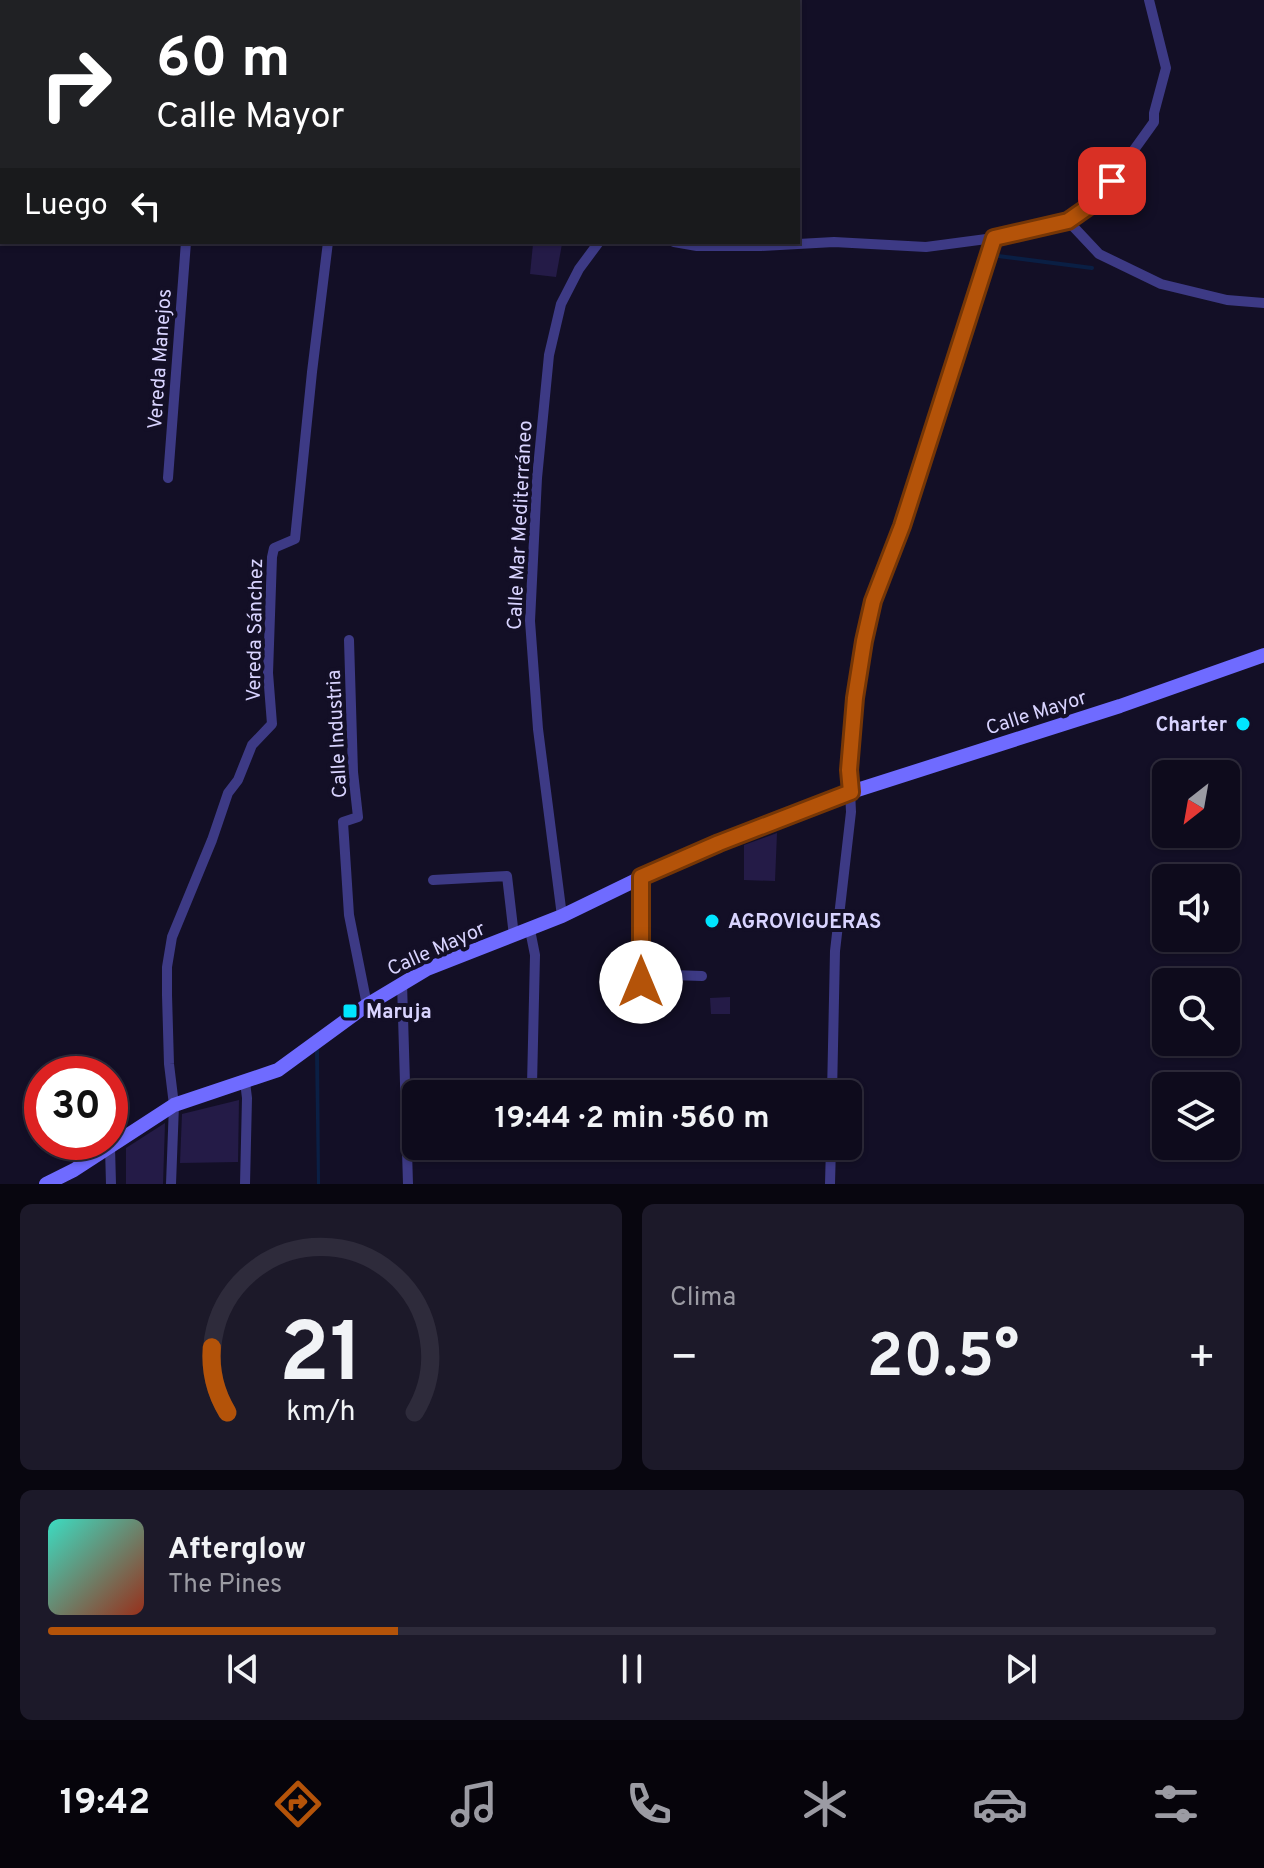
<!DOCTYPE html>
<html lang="es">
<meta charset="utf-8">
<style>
body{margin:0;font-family:Overpass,sans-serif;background:#1c1929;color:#f1f3f6;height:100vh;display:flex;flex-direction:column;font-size:30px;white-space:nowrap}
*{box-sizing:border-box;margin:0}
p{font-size:26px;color:#9b9ba3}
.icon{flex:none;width:44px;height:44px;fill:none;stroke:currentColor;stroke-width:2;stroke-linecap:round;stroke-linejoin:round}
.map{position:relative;height:1184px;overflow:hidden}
.sheet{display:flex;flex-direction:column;gap:20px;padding:20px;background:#08060f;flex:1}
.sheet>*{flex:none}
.hud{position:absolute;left:0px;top:0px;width:800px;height:244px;box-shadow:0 2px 6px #0004,0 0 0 2px #2e2b3b;background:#202124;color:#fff;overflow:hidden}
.needle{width:52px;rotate:211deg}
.fabs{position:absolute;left:1152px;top:760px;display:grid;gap:16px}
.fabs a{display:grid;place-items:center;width:88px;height:88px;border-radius:12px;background:#0e0b1c;box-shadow:0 2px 6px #0004,0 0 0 2px #2e2b3b;font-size:40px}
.speed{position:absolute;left:24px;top:1056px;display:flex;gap:16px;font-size:40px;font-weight:700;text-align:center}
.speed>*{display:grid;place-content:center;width:104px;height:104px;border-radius:50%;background:#0e0b1c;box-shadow:0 2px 6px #0004,0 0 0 2px #2e2b3b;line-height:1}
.speed .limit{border:12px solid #d22;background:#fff;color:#111}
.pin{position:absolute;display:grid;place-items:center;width:68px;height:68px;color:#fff;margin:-34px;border-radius:16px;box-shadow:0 4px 12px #0006}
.me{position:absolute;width:88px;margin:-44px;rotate:0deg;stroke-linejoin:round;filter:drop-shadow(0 0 6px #0008)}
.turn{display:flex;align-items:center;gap:28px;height:168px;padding:0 24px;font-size:36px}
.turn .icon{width:104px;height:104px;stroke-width:2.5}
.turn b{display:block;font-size:56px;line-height:68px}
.then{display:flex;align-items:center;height:76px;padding:0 24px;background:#0003;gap:16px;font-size:30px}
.big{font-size:60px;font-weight:700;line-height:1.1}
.sheet .widget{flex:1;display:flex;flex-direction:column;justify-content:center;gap:12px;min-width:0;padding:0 28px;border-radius:12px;background:#1c1929}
.sheet .dial{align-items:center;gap:0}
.dial svg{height:208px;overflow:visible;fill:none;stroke:#2e2b3b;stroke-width:7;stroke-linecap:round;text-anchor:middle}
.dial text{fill:#f1f3f6;stroke:none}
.song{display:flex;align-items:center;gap:24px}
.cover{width:96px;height:96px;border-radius:12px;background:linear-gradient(135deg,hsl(170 70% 55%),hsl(10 70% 35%))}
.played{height:8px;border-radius:4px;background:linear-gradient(90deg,#b45309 30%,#2e2b3b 30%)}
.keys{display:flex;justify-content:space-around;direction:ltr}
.heat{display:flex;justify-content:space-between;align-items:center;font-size:44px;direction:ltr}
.sheet .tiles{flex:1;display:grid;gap:20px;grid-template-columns:1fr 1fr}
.widget:last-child{grid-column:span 2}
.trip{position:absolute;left:402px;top:1080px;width:460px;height:80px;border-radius:12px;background:#0e0b1c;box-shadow:0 2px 6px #0004,0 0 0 2px #2e2b3b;font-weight:700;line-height:80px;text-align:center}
.menu{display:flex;height:128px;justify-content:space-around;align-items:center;background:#06040b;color:#9b9ba3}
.menu .icon{width:56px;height:56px}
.menu .active{color:#b45309}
.menu b{font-size:36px;color:#f1f3f6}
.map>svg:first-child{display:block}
.water{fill:#0a1f44}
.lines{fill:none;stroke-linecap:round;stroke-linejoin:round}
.stream{stroke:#0a1f44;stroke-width:4}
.building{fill:#241b47}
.street{stroke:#3d3a85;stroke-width:10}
.secondary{stroke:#6f6bff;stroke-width:14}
.route-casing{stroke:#753606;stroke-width:20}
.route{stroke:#b45309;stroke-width:14}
.poi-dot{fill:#00e5ff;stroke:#130f26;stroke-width:3}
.labels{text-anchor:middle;stroke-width:8;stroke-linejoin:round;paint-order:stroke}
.street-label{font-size:20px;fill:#d9d4ff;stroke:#130f26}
.poi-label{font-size:20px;font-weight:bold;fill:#d9d4ff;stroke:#130f26;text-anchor:start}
</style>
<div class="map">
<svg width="1264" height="1184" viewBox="0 0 1264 1184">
<rect width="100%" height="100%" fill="#130f26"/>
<polygon class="water" points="319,1049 320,1184 317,1184 315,1051"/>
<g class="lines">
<polyline class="stream" points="998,256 1092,268"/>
</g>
<g class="building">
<polygon points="533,244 562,244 556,277 530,274"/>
<polygon points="777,833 775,881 744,880 744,845"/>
<polygon points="730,997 730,1014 711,1014 710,998"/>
<polygon points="239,1100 238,1162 180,1163 182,1114"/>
<polygon points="165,1123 163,1184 126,1184 126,1148"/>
</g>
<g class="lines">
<g class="street">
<polyline points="74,0 75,2"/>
<polyline points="283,2 284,0"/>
<polyline points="1068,221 1099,254 1161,284 1227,300 1264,303"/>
<polyline points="674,242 697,246 761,246 834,242 926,247 994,238 1068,221 1098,200 1154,122 1154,113 1166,68 1149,0"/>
<polyline points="168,478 186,242"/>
<polyline points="349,640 353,772 358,817 343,822 349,915 367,1005"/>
<polyline points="433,880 507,876 514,936"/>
<polyline points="562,916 538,729 530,621 537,478 549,355 561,304 579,269 599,242"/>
<polyline points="530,930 535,955 532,1085"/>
<polyline points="641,974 702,976"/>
<polyline points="402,983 408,1184"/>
<polyline points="616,983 641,982 641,877"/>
<polyline points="832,1094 835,951 851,812 849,770 855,698 864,641 873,601 902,526 994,238"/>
<polyline points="110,1147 111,1184"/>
<polyline points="171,1184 174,1105 169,1064 167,995 167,967 172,937 212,840 228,793 238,780 252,745 272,724 268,673 272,557 274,548 295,539 312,372 328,242"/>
<polyline points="245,1184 247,1098 245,1082"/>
<polyline points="830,1184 831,1146"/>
</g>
<polyline class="secondary" points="46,1184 74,1170 174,1105 278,1070 367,1005 427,969 562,916 665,866 851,792 1120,706 1264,655"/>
</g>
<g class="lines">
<g class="route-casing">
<polyline id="route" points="641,982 641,877 719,843 851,792 849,770 855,698 864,641 873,601 902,526 994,238 1068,221 1098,200 1112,181"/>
</g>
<use href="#route" class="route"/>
</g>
<g class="poi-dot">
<circle cx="1243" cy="724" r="8"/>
<circle cx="712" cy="921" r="8"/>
<rect x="342" y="1003" width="16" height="16" rx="4"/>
</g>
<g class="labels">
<g class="street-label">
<text transform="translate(159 359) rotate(-86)" y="7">Vereda Manejos</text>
<text transform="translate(519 525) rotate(-87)" y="7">Calle Mar Mediterráneo</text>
<text transform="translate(254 630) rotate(-89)" y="7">Vereda Sánchez</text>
<text transform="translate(1036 712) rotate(-18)" y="7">Calle Mayor</text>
<text transform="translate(336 734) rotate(-93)" y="7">Calle Industria</text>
<text transform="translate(436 948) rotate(-24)" y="7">Calle Mayor</text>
</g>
<g class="poi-label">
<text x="1227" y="731" text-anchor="end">Charter</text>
<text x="728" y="928">AGROVIGUERAS</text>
<text x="366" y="1018">Maruja</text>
</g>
</g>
</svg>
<div class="fabs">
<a><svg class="needle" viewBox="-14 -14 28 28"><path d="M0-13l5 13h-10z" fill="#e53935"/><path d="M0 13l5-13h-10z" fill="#9b9ba3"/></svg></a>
<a><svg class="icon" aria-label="sound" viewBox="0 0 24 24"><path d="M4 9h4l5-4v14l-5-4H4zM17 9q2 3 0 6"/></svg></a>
<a><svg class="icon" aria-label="search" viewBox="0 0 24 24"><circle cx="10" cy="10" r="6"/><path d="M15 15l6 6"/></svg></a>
<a><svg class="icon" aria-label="layers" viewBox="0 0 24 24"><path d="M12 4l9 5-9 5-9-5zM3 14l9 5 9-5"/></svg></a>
</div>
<div class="speed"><div class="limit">30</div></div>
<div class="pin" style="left:1112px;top:181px;background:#d93025"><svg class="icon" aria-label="arrive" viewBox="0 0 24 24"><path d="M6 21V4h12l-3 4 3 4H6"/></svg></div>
<svg class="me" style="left:641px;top:982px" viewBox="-20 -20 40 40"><circle r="19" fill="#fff"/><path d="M0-13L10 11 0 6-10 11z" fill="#b45309"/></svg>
<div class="trip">19:44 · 2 min · 560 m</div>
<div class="hud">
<div class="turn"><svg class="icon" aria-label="right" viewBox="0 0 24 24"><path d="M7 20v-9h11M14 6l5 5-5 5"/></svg><div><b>60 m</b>Calle Mayor</div></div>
<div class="then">Luego<svg class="icon" aria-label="left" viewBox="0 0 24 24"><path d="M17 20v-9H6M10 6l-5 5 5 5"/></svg></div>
</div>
</div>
<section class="sheet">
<div class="tiles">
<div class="widget dial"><svg viewBox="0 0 100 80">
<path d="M14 69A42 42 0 1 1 86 69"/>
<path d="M14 69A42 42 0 0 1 8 44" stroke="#b45309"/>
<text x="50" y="56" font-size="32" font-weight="700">21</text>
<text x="50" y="72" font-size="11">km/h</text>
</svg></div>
<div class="widget"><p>Clima</p>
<div class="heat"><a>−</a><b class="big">20.5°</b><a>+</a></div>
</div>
<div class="widget">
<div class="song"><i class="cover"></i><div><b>Afterglow</b><p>The Pines</p></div></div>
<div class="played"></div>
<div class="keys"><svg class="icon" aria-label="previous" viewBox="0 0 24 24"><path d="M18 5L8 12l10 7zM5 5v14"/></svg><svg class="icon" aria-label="pause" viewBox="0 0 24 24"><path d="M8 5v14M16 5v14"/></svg><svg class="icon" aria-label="next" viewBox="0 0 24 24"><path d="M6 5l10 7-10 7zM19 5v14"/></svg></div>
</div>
</div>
</section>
<nav class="menu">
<b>19:42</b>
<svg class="icon active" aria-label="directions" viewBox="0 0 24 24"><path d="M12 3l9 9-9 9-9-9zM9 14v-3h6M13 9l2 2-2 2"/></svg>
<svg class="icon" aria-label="music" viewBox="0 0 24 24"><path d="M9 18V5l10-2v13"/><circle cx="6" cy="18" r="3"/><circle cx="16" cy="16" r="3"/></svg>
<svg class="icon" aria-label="phone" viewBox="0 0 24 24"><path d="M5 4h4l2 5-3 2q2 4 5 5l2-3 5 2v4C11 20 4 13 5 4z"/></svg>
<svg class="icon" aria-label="climate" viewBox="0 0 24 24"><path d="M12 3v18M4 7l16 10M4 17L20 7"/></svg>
<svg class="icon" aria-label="car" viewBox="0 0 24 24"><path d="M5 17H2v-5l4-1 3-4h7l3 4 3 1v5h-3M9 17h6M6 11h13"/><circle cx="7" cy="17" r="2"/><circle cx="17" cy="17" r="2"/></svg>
<svg class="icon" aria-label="filters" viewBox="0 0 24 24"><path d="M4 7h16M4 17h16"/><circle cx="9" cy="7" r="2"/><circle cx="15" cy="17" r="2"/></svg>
</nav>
